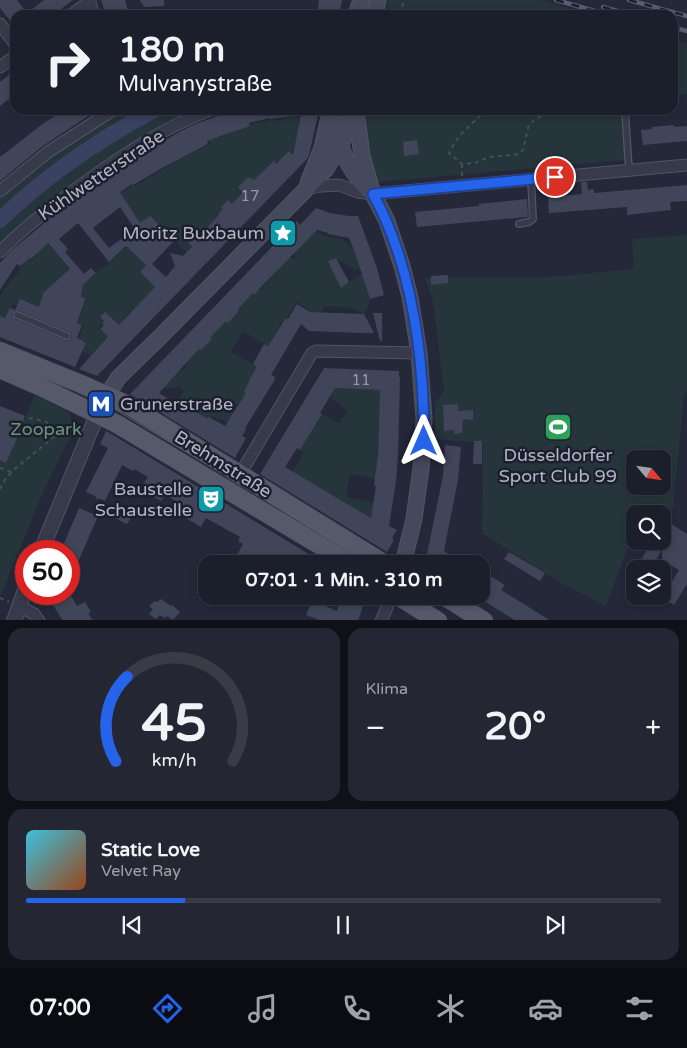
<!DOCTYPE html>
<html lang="de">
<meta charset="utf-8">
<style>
body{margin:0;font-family:"Varela Round",sans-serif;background:#242733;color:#f1f3f6;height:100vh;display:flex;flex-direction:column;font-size:19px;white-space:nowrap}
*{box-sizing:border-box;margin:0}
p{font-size:16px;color:#a0a2a9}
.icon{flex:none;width:28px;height:28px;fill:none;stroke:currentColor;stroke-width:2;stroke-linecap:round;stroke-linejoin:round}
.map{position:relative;height:620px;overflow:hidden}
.drawer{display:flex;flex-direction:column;gap:8px;padding:8px;background:#0f1018;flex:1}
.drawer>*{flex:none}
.hud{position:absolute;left:10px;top:10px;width:668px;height:105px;border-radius:15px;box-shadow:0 2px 8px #0003,0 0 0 1px #393c47;background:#1b1e2b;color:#f1f3f6;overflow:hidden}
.needle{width:32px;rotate:119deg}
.tools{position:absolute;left:626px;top:450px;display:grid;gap:10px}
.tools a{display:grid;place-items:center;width:45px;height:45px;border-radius:10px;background:#1b1e2b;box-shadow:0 2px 8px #0003,0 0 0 1px #393c47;font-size:25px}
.speed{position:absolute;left:15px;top:540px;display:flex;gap:10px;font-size:25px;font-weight:700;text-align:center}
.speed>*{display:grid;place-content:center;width:65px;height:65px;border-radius:50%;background:#1b1e2b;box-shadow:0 2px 8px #0003,0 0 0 1px #393c47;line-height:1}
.speed .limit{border:8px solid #d22;background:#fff;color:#111}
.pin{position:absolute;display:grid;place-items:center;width:42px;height:42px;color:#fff;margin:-21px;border:2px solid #fff;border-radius:50%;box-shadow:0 1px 5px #0007}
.me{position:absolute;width:55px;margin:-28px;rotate:0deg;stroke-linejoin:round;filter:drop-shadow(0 0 4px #0008)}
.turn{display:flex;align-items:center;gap:18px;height:105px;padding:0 25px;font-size:22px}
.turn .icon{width:65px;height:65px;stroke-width:2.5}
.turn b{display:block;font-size:35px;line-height:42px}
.big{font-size:38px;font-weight:700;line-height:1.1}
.drawer .card{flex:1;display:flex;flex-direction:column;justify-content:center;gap:8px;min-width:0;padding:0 18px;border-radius:15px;background:#242733}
.drawer .dial{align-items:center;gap:0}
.dial svg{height:130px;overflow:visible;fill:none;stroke:#393c47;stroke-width:7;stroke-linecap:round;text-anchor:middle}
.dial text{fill:#f1f3f6;stroke:none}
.song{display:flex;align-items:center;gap:15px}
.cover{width:60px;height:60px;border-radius:8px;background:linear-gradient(135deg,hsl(190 70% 55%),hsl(20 70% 35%))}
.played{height:5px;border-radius:2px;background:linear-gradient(90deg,#2563eb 25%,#393c47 25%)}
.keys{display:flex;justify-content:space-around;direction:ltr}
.heat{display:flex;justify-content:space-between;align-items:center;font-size:28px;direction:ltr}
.drawer .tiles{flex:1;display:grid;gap:8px;grid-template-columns:1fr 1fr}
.card:last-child{grid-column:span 2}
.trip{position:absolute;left:198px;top:555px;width:292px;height:50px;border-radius:15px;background:#1b1e2b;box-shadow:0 2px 8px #0003,0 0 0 1px #393c47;font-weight:700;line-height:50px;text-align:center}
.tabs{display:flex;height:80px;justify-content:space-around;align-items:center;background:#0b0c11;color:#a0a2a9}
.tabs .icon{width:35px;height:35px}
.tabs .current{color:#2563eb}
.tabs b{font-size:22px;color:#f1f3f6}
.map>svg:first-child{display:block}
.green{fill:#26353b;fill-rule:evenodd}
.water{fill:#3a4161}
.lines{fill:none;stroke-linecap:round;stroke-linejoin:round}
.river{stroke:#3a4161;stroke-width:16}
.building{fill:#404559;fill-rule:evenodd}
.service-casing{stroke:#525565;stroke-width:8}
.minor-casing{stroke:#525565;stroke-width:13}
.tertiary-casing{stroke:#525565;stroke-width:16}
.secondary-casing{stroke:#525565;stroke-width:17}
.primary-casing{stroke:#404453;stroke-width:19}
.path{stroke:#435058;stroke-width:2;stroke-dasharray:4 4;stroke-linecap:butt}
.service{stroke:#373a4a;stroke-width:5.5}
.minor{stroke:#373a4a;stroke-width:11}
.tertiary{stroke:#373a4a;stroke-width:14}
.secondary{stroke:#45495c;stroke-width:15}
.primary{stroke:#55596a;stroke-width:18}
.tram{stroke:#595e70;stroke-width:1}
.rail-casing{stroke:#595e70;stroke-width:4.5}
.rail{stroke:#1c202e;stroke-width:2.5;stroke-dasharray:8;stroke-linecap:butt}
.route-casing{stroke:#184099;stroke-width:12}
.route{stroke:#2563eb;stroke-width:9}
.labels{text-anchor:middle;stroke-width:5;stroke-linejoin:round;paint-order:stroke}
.number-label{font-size:15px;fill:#9699ab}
.street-label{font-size:18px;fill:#b2b5c6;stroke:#1c202e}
.poi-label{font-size:18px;fill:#b2b5c6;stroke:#1c202e;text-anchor:end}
.park-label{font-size:18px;fill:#6b957e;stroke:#1c202e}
</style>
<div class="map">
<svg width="687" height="621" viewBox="0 0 687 621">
<rect width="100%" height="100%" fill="#242839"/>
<g class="green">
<polygon points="388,0 542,0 595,15 385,15"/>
<polygon points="673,40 687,44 687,94 673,96"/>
<path d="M119,110H196C123,142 58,190 0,244V195L57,150Z"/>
<path d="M366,110H623L626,160L377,182C370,156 366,137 366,110Z"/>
<polygon points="296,116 296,118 301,117 296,148 292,152 289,151 281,160 280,166 275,162 244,193 232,204 229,201 223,207 226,210 208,232 203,228 188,244 193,249 188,254 156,222 145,231 121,193 133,185 135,186 180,159 210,144 208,140 218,136 219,137 251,126 251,124 273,119 273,121"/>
<polygon points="315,232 325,236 341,239 354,250 360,269 355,270 336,258 329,261 341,287 363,273 364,278 363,279 370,299 365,314 348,307 324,306 322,312 318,312 316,315 297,302 283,324 280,323 278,325 280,326 268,346 243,331 231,352 260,368 252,378 250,377 248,381 251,383 247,387 244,391 246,393 238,405 236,404 233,409 235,410 229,423 221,419 220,421 212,416 208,419 193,410 197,403 194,401 190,405 179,399 184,391 178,386 176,388 162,389 178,372 184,369 190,358 199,349 201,350 212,339 210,337 226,321 233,318 239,311 238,309 253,293 255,295 290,257 293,259 296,256 294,253"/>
<path d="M687,235V391L684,396L673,508L642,510L640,514H635V528L606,606L563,584L482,533L483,443L435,439V403L444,391L433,301L425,278H538L634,269L632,239ZM635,459H662V486H635Z"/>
<polygon points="47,243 70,270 41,308 28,302 24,309 12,304 6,319 0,317 0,297 9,283 21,270 19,268 29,259 31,260 38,254 37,253"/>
<polygon points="127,247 147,266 140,273 155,287 153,289 155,291 133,313 130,311 124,318 126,319 119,326 106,313 101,318 104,321 98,328 108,338 92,356 83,352 78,340 84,326 77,323 84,308 79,306 83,285"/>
<path d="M335,388L382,390C377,419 379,449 376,479L350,474L346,496L349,498L374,502V520L337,500L338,498L292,472L304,452L300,450L322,414L339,424L347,411L340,406L341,404L330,398Z"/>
<polygon points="35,395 70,413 72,433 43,492 0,597 0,460 6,463 10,453 11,453 17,435 19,435 22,428 21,427"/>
</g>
<path class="water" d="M509,10L528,11L556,14L560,13L565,15H449C468,8 489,13 509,10Z"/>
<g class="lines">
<path class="river" d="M0,220C44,177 100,139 154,110"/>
</g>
<g class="building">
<polygon points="0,0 17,0 27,13 44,0 73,0 53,15 15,15 15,27 0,8"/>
<polygon points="101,0 125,0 129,15 106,15"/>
<polygon points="140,0 164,0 164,6 144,7"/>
<polygon points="319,0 342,0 339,15 317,15"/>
<polygon points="15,70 15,94 0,106 0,82"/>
<polygon points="65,110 97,110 43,146 0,181 0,157 44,123 62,111 62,112"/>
<path d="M236,110H319L309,155L307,159L97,376L79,369L108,337L100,329L104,325L102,324L104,321L100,317L105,312L119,325L155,287L140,272L146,265L126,246L109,262L78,223L59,239L68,249L65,252L84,274L91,268L96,273L83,285L81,297L85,298L83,306L77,323L82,325L77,338L83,341V342L86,343L75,367L0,337V316L5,318L10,308L15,310L20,299L39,307L44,292L70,269L48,243L31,259L30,258L20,266L17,264L0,290V263L12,250L61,209L97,183L130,161L181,131L198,123ZM301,115L293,155L289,151L276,164L274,161L254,180L248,177L238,187L243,192L232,204L228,200L221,207L223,209L218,214L219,215L205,230L202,227L187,242L192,247L183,256L170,253L175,266L166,277L152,264L175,240L150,216L140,223L120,192L132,184L133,185L164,167L208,144L207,141L226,134L245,128L250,126L249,123L270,118V119ZM120,207L135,229L109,248L93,228ZM16,310L19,311L69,332L72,335L71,338L68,341L65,340L15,319L12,315L14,312Z"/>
<polygon points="674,125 674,127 687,126 687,141 643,145 641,130 652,129 652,127"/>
<polygon points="417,140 419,154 404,156 403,142"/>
<polygon points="581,182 587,182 588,190 594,189 594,193 687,185 687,201 670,202 671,210 627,215 627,207 549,213 548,197 582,194"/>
<polygon points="527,199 528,217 417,227 415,212 479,206 479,204"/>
<polygon points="316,208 330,213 349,216 358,216 377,268 384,295 370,299 354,250 349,238 328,234 328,233 317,230 259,289 260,289 254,295 253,293 238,309 239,311 228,323 226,321 217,330 210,338 212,339 201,350 199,349 159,393 176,403 178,401 208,419 209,417 225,426 246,393 244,392 249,382 248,382 257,367 253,364 264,344 268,346 282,324 286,318 288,319 297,304 310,312 364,314 374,333 362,333 309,331 301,324 271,375 275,377 274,381 245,428 246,429 242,436 246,438 235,458 130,394 297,221 300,225"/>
<polygon points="336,258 349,282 341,288 328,261"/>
<polygon points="448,275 448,283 431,285 431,276"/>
<polygon points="373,313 382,313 382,341 380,341"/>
<path d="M324,368L399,371V377H400L398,458L396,481L389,526L397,530L392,538L394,540L387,552L260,474ZM335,388L380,390L378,455L374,486H376L371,518L285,467L297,448L300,450L322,414L320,413Z"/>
<polygon points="458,404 458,411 473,410 473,420 463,419 462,433 454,434 454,430 444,431 443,405"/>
<polygon points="0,406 25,416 18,436 6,463 0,460"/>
<polygon points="106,431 113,435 325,564 286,564 269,554 263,564 235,564 238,559 236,557 243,544 238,541 240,537 206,518 201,527 182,516 178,513 183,505 165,495 161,501 154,497 157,493 143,485 148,477 134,469 133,471 122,465 105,501 101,499 97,499 95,496 86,492 108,448 100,444"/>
<polygon points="474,441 482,441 482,464 473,464"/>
<polygon points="445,445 461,447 458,480 444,551 464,564 425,564 443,476"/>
<polygon points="119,504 135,511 127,524 115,518 117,513 115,512"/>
<polygon points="79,508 98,516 69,583 69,551 62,548"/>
<polygon points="665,520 687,534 687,584 674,605 662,598 662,578 671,583 679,570 662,560 662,549 651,569 636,569 652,541 662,541 662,524"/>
<polygon points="509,552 545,573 540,581 504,559"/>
<polygon points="481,574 490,579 492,577 505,585 501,590 551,621 516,621 481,599"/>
<polygon points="46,594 70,594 77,606 85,602 91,612 88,613 93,621 63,621"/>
<polygon points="314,596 324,596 321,604 337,611 342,596 364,596 362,605 363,606 358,621 322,621 306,615"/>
<polygon points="161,599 171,606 172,605 180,612 173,620 167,616 165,618 160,615 156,619 149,614 153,609 149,606 155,601 157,602"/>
</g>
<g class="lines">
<g class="service-casing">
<g id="service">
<polyline points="625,110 629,170"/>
<polyline points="519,224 529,222 533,219 531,179"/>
<polyline points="17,315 67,336"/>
</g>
</g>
<g class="minor-casing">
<g id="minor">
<polyline points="89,0 94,15"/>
<polyline points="71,15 90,1"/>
<polyline points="0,24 15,44"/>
<polyline points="0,67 15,56"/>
<polyline points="306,189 321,186 339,185 358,192 373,194 687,165"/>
<polyline points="0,191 48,152 113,110"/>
<path d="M0,252C23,228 50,208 77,188C118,158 162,128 210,110"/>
<polyline points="230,491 312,353 316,351 419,353"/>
<polyline points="19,606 34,614 39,621"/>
<polyline points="381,621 392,596"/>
</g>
</g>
<g class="tertiary-casing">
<g id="tertiary">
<polyline points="41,551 97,415"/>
<polyline points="14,621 26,587"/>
</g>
</g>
<g class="secondary-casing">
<g id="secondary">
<polyline points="356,15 361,0"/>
<polyline points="375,15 378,0"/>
<path d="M332,110C335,119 335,128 338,137C343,157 354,176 369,191"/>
<polyline points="356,110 362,156 373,194 387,221 402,266 410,297 419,353 424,418 423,441 421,468 414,519 403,564"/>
<polyline points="308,183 322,148 330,112"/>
<polyline points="97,415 107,395 119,377 161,336 326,169 344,138 353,112"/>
</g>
</g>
<g class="primary-casing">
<g id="primary">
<polyline points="0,351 81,384 128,405 385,564"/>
<polyline points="0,369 41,387 117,424 351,564"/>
<polyline points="398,596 438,621"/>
<polyline points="445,596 484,621"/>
</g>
</g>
<g class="path">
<polyline points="402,15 403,0"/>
<path d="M487,110C471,124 458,134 449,153L462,164L475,163L489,157L513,155L518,154L523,150L529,124L542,115L543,113L518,110"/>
<polyline points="462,164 462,176"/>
<polyline points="29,418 44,421 62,431"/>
<polyline points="0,468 11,472 76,419"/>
<polyline points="0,489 6,478 11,473"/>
<polyline points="0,598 9,602"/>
</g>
<use href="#service" class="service"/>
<use href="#minor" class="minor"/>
<use href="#tertiary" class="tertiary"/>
<use href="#secondary" class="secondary"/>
<use href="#primary" class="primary"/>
<g class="tram">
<polyline points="0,353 51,374 96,398 373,564"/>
<polyline points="427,596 467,621"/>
</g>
<g class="rail-casing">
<g id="rail">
<polyline points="556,0 609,15"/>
<polyline points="629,0 687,16"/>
<polyline points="603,7 632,15"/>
<polyline points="672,27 687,31"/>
</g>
</g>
<use href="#rail" class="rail"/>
</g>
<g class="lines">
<g class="route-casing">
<path id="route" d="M424,441C424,358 413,267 373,194L555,177"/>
</g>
<use href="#route" class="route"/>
</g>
<defs>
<g id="sight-square" transform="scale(1.4375)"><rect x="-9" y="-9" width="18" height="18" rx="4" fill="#0f9aa8" stroke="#1c202e"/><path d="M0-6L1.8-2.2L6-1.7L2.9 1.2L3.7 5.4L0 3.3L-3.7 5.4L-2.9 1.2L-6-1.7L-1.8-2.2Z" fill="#fff"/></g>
<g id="metro-square" transform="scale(1.4375)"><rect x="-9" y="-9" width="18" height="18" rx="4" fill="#1a4fb4" stroke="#1c202e"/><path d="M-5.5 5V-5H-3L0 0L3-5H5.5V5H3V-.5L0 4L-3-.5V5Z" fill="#fff"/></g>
<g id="stadium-square" transform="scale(1.4375)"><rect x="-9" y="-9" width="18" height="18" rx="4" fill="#2e9e5b" stroke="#1c202e"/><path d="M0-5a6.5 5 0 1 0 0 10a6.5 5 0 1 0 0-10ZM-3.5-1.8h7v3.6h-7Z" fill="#fff"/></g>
<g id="theatre-square" transform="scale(1.4375)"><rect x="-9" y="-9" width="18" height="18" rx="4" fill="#0f9aa8" stroke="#1c202e"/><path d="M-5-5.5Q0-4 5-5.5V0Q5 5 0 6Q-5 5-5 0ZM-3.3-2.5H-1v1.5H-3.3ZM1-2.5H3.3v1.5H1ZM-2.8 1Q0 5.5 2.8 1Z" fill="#fff"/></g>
</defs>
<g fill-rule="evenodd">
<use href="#sight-square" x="283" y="233"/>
<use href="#metro-square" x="101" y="404"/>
<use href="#stadium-square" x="558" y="427"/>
<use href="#theatre-square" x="211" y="499"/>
</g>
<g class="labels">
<g class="number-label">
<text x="250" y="201">17</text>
<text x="361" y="385">11</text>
</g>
<g class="street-label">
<text transform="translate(101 175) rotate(-34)" y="6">Kühlwetterstraße</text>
<text transform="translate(223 464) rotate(32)" y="6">Brehmstraße</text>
</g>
<g class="poi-label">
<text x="264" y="239">Moritz Buxbaum</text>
<text x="120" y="410" text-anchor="start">Grunerstraße</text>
<text x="558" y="461" text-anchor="middle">Düsseldorfer<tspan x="558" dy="21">Sport Club 99</tspan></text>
<text x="192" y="495">Baustelle<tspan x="192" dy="21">Schaustelle</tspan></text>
</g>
<g class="park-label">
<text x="46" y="435">Zoopark</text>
</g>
</g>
</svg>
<div class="tools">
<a><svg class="needle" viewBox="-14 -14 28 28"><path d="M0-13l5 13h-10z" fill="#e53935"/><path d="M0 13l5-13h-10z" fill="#a0a2a9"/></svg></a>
<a><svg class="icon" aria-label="search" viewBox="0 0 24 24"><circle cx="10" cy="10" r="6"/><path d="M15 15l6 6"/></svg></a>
<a><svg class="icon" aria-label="layers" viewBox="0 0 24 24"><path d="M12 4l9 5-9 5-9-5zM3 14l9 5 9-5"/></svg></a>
</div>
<div class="speed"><div class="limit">50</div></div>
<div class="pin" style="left:555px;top:177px;background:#d93025"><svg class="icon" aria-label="arrive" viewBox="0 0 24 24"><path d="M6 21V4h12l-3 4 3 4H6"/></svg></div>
<svg class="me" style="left:424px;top:441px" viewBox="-20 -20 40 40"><path d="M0-17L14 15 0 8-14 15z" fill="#2563eb" stroke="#fff" stroke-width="4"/></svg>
<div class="trip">07:01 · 1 Min. · 310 m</div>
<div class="hud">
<div class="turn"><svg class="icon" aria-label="right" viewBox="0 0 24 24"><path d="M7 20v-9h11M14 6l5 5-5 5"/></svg><div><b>180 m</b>Mulvanystraße</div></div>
</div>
</div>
<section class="drawer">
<div class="tiles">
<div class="card dial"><svg viewBox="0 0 100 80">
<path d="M14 69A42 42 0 1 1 86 69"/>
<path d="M14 69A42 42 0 0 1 21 17" stroke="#2563eb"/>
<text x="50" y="56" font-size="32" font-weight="700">45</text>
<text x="50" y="72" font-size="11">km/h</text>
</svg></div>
<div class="card"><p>Klima</p>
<div class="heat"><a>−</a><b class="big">20°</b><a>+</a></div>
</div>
<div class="card">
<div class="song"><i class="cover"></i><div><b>Static Love</b><p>Velvet Ray</p></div></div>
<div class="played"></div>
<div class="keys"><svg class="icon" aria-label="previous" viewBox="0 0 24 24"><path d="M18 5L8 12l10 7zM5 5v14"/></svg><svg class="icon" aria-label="pause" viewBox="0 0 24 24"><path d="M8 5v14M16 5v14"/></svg><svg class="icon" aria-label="next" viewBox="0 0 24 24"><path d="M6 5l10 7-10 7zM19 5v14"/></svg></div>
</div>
</div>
</section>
<nav class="tabs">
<b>07:00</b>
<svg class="icon current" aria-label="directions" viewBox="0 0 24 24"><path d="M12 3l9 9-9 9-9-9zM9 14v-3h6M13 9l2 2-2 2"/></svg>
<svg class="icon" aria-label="music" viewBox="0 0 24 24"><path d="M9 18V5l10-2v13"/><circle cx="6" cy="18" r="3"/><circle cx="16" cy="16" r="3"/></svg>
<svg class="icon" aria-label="phone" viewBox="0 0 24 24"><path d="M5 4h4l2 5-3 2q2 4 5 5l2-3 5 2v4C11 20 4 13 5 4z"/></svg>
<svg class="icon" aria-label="climate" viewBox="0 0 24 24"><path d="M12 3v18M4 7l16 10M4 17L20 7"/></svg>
<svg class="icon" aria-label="car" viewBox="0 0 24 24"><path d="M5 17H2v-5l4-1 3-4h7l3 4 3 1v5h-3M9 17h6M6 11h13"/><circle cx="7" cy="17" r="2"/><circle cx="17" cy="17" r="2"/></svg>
<svg class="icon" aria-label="filters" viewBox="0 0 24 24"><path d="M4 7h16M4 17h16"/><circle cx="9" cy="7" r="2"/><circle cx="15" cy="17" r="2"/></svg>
</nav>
